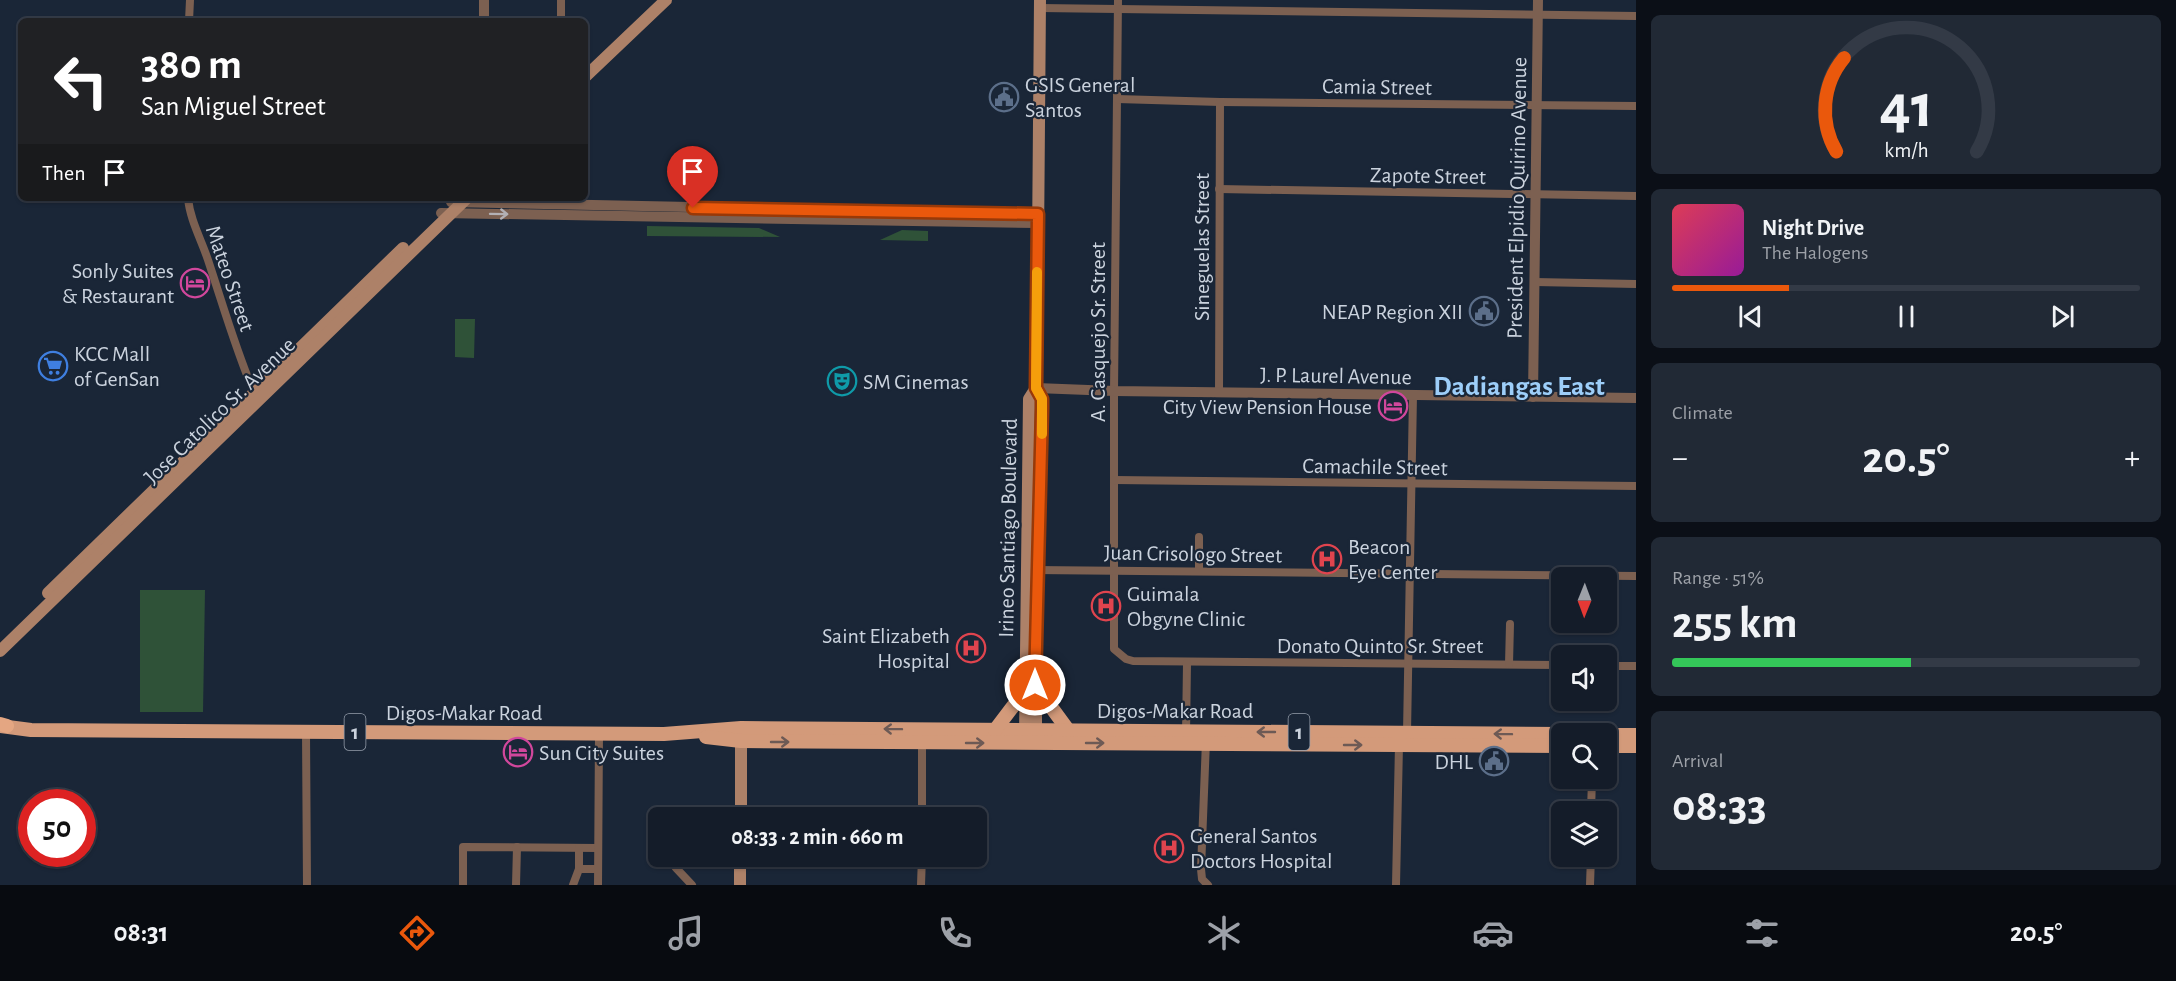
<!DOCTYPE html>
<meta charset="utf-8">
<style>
body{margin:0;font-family:"Alegreya Sans",sans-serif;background:#212935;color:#f1f3f6;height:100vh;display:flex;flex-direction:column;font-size:22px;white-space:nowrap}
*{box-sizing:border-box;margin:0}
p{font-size:20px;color:#9da1a8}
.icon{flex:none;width:33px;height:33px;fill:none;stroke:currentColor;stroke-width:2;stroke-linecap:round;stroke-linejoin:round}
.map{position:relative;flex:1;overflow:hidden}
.sheet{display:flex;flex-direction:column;gap:15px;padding:15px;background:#0b0f17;width:540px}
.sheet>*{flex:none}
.hud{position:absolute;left:18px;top:18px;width:570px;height:183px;border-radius:9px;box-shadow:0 2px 4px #0004,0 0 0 2px #333a46;background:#202124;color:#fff;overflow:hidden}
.needle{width:39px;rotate:181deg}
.tools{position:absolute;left:1551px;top:567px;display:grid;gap:12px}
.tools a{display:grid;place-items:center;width:66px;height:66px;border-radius:9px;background:#141c29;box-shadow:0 2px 4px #0004,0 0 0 2px #333a46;font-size:30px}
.speed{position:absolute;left:18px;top:789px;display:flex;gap:12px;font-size:30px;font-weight:700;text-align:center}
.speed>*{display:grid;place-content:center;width:78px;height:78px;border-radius:50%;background:#141c29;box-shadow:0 2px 4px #0004,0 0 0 2px #333a46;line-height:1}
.speed .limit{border:9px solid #d22;background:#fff;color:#111}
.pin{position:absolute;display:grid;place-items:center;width:51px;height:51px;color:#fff;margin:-62px -26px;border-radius:50% 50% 50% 0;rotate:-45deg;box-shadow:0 0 6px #0007}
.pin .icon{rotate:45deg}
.me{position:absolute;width:66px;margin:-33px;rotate:0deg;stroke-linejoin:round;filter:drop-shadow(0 0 4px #0008)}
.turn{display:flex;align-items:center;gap:21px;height:126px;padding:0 24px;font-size:27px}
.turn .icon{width:78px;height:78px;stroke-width:2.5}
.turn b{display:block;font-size:42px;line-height:51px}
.then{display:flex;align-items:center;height:57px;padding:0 24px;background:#0003;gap:12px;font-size:22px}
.big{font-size:45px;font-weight:700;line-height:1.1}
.sheet .card{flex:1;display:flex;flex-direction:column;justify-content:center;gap:9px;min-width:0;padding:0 21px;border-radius:9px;background:#212935}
.sheet .dial{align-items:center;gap:0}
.dial svg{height:156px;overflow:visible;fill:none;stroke:#333a46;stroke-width:7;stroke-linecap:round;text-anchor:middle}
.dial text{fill:#f1f3f6;stroke:none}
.song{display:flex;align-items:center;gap:18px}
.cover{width:72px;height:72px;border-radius:9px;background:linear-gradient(135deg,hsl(350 70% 55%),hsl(300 70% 35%))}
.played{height:6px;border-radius:3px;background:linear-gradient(90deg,#ea580c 25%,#333a46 25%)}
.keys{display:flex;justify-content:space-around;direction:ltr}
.heat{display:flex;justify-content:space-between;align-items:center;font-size:33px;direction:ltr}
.charge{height:9px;border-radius:4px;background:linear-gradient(90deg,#34c759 51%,#333a46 0)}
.trip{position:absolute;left:648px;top:807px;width:339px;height:60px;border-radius:9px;background:#141c29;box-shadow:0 2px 4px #0004,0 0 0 2px #333a46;font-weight:700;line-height:60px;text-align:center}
.tab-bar{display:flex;height:96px;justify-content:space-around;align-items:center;background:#080b10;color:#9da1a8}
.tab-bar .icon{width:42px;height:42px}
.tab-bar .active{color:#ea580c}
.tab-bar b{font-size:27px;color:#f1f3f6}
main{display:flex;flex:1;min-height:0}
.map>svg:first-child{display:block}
.green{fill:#2f5238}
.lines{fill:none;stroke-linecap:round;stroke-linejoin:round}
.minor{stroke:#7c6051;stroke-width:8}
.tertiary{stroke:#7c6051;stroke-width:10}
.secondary{stroke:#ad8168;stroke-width:12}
.primary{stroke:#d39a7a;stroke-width:14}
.trunk{stroke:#e4a682;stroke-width:14}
.oneway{stroke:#b3b0b4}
.oneway2{stroke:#6d5a55}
.route-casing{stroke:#983908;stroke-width:15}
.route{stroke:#ea580c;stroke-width:10}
.slow{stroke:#f59e0b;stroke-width:10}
.labels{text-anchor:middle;stroke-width:4.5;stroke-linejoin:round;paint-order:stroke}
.shield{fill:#1a2637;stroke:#969fac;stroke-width:1.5}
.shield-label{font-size:21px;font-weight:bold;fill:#cbd3de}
.poi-label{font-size:22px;fill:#cbd3de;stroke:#1a2637;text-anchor:start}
.street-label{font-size:22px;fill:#cbd3de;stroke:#1a2637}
.district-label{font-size:28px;font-weight:bold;fill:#9dcef9;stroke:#1a2637}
</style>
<main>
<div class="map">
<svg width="1636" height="885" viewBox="0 0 1636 885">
<rect width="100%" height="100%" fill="#1a2637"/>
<g class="green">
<polygon points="647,226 759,228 780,237 647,236"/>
<polygon points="902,230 928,231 928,241 880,240"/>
<polygon points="455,319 475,319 474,358 455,357"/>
<polygon points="140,590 205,590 203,712 140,712"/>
</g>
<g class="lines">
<g class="minor">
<polyline points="1118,0 1114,391 1114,649 1126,659 1133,661 1562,665"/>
<polyline points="1040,8 1636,16"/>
<polyline points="189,21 190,0"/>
<polyline points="561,21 561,0"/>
<polyline points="1117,99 1220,102 1636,106"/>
<polyline points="1219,189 1636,196"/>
<path d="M188,198C190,220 201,239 208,260C223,305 236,351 255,395"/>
<polyline points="1535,282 1636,284"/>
<polyline points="1219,393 1220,102"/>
<polyline points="1114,480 1636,486"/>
<polyline points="1199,537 1199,571"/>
<polyline points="1034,570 1636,576"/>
<polyline points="1509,664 1510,624"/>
<polyline points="1606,666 1636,666"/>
<polyline points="306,732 307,885"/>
<polyline points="1186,734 1187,663"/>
<polyline points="1206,741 1201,869 1202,879 1208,885"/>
<polyline points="1591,812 1592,778"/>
<polyline points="922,818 922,742"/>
<polyline points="676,868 692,885"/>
<polyline points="579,869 598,869"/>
<polyline points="463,885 463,847 598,848"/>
<polyline points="516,885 517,847"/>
<polyline points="573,885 579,869 579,848"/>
<polyline points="598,885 599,734"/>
<polyline points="921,885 922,856"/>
<polyline points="1396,885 1399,745 1407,733 1413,395"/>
<polyline points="1590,885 1591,856"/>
</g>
<g class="tertiary">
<polyline points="484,21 484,0"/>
<polyline points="451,202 1037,214"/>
<polyline points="441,213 1037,223"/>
<polyline points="1036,388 1114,391 1636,398"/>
<polyline points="1533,397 1538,0"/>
</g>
<g class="secondary">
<polyline points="585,77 666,0"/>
<polyline points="48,593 403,248"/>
<polyline points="0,651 467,198"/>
<polyline points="1025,738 1029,399 1036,388 1037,368 1040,0"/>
<polyline points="1036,739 1036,609 1042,409 1042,399 1036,388"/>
<polyline points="741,818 741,732"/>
<polyline points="740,885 740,856"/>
</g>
<g class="primary">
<polyline points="1035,685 1068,730"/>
<polyline points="0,726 31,730 664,734 741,728 1562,734"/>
<polyline points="995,730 1017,701 1026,686"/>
<polyline points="1606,735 1636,735"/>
<polyline points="706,737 741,741 1562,746"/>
<polyline points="1606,746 1636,746"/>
</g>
<polyline class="trunk" points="0,724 7,726"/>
</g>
<defs><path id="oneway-shaft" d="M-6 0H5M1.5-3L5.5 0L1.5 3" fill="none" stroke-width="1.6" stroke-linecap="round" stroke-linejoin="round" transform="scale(1.5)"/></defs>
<use class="oneway" href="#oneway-shaft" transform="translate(499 214) rotate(1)"/>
<g class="oneway2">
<use href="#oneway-shaft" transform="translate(893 729) rotate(-179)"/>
<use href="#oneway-shaft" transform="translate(1266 732) rotate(-180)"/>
<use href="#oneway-shaft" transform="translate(1503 734) rotate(-179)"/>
<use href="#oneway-shaft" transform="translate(780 742)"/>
<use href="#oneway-shaft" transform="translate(975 743)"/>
<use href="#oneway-shaft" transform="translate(1095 743)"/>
<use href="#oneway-shaft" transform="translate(1353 745)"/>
</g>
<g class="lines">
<g class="route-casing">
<polyline id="route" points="693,208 1038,214 1036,388 1042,399 1042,409 1035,685"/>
</g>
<use href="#route" class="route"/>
<polyline class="slow" points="1037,272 1036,388 1042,399 1042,434"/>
</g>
<defs>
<g id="civic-ring" transform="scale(1.5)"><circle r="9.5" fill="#1a2637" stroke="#5c6f8a" stroke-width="1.5"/><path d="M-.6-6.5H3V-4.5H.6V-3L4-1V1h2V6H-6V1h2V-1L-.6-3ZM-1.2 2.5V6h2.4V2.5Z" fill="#5c6f8a"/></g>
<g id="hotel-ring" transform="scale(1.5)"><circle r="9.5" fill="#1a2637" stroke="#d1479c" stroke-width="1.5"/><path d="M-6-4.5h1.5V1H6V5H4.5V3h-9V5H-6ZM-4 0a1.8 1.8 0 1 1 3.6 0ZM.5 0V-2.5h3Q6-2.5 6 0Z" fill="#d1479c"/></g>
<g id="supermarket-ring" transform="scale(1.5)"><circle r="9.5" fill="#1a2637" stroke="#3f7fe0" stroke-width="1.5"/><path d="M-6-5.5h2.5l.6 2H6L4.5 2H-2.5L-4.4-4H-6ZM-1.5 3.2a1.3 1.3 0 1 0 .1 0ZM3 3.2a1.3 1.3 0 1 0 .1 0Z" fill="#3f7fe0"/></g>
<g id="theatre-ring" transform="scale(1.5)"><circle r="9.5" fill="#1a2637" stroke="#0f9aa8" stroke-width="1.5"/><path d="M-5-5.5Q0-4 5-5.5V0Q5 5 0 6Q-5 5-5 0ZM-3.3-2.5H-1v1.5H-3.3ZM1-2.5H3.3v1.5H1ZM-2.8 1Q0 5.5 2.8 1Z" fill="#0f9aa8"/></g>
<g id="hospital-ring" transform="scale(1.5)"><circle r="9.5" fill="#1a2637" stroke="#e0444e" stroke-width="1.5"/><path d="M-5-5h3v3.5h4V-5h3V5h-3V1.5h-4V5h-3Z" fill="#e0444e"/></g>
</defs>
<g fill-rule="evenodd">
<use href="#civic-ring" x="1004" y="97"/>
<use href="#hotel-ring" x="195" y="283"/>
<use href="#civic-ring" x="1484" y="311"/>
<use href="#supermarket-ring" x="53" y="366"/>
<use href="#theatre-ring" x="842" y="381"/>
<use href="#hotel-ring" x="1393" y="406"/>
<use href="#hospital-ring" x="1327" y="559"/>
<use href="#hospital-ring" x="1106" y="606"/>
<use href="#hospital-ring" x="971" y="648"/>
<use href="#hotel-ring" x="518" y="752"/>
<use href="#civic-ring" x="1494" y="761"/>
<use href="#hospital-ring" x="1169" y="848"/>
</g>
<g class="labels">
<g class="shield">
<rect x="344.5" y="714" width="21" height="36" rx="4.5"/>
<rect x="1288.5" y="714" width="21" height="36" rx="4.5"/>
</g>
<g class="shield-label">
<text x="355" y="739">1</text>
<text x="1299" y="739">1</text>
</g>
<g class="poi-label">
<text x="1025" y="92">GSIS General<tspan x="1025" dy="25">Santos</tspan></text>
<text x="174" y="278" text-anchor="end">Sonly Suites<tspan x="174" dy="25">&amp; Restaurant</tspan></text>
<text x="1463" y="319" text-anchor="end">NEAP Region XII</text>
<text x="74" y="361">KCC Mall<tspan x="74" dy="25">of GenSan</tspan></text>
<text x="863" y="389">SM Cinemas</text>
<text x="1372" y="414" text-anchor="end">City View Pension House</text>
<text x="1348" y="554">Beacon<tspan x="1348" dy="25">Eye Center</tspan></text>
<text x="1127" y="601">Guimala<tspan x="1127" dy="25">Obgyne Clinic</tspan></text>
<text x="950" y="643" text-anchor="end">Saint Elizabeth<tspan x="950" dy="25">Hospital</tspan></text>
<text x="539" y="760">Sun City Suites</text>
<text x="1473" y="769" text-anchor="end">DHL</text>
<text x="1190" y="843">General Santos<tspan x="1190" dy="25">Doctors Hospital</tspan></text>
</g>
<g class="street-label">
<text transform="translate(1377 86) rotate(1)" y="8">Camia Street</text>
<text transform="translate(1428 175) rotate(1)" y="8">Zapote Street</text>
<text transform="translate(1516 198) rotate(-89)" y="8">President Elpidio Quirino Avenue</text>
<text transform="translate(1201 247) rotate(-90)" y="8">Sineguelas Street</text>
<text transform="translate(231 278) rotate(71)" y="8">Mateo Street</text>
<text transform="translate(1097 332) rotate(-90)" y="8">A. Casquejo Sr. Street</text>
<text transform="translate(1336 375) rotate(1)" y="8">J. P. Laurel Avenue</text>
<text transform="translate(219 410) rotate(-44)" y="8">Jose Catolico Sr. Avenue</text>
<text transform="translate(1375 466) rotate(1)" y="8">Camachile Street</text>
<text transform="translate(1007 528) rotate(-89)" y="8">Irineo Santiago Boulevard</text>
<text transform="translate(1193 553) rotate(1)" y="8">Juan Crisologo Street</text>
<text x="1380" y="653">Donato Quinto Sr. Street</text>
<text x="1175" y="718">Digos-Makar Road</text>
<text x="464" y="720">Digos-Makar Road</text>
</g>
<g class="district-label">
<text x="1519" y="395">Dadiangas East</text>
</g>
</g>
</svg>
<div class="tools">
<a><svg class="needle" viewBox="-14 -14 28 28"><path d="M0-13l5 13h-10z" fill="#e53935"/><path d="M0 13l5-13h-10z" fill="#9da1a8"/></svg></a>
<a><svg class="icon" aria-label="sound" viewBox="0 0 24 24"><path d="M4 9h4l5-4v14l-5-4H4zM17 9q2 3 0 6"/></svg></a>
<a><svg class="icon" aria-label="search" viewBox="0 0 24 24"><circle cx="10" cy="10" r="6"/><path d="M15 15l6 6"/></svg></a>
<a><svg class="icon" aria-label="layers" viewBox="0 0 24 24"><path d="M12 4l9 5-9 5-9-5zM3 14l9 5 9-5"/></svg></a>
</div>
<div class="speed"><div class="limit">50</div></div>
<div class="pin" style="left:693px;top:208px;background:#d93025"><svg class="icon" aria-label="arrive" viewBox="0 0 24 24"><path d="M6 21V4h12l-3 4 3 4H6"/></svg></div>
<svg class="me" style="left:1035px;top:685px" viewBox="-20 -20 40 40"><circle r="17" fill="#ea580c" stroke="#fff" stroke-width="3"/><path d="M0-11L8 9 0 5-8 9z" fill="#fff"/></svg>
<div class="trip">08:33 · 2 min · 660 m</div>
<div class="hud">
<div class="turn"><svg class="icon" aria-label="left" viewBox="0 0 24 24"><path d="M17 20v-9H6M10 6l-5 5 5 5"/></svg><div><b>380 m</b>San Miguel Street</div></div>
<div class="then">Then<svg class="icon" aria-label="arrive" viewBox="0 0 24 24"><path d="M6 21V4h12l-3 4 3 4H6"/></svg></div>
</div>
</div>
<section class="sheet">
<div class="card dial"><svg viewBox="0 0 100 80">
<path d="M14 69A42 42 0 1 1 86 69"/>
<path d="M14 69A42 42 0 0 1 18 21" stroke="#ea580c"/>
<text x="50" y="56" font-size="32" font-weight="700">41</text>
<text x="50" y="72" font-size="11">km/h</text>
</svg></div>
<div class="card">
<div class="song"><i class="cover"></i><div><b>Night Drive</b><p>The Halogens</p></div></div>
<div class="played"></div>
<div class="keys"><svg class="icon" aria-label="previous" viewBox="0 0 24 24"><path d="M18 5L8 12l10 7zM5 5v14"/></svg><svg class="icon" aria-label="pause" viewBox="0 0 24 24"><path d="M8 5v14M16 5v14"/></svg><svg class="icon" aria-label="next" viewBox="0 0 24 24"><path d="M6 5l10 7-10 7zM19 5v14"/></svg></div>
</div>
<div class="card"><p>Climate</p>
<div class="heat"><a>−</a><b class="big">20.5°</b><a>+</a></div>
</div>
<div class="card"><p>Range · 51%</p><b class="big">255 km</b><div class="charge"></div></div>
<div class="card"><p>Arrival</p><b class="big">08:33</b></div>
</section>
</main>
<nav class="tab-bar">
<b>08:31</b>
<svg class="icon active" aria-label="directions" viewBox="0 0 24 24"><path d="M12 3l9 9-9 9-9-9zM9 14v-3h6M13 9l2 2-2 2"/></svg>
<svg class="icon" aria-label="music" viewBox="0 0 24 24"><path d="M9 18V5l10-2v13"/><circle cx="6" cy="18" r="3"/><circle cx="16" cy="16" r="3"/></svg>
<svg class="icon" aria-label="phone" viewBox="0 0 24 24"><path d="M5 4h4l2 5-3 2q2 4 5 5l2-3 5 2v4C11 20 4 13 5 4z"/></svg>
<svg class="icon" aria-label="climate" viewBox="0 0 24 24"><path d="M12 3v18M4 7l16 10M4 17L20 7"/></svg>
<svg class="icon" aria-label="car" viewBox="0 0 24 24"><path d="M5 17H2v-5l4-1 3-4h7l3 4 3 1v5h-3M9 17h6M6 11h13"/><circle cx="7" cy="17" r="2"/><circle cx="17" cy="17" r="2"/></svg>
<svg class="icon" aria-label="filters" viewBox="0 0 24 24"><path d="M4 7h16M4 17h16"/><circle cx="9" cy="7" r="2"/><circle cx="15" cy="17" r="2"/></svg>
<b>20.5°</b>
</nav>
